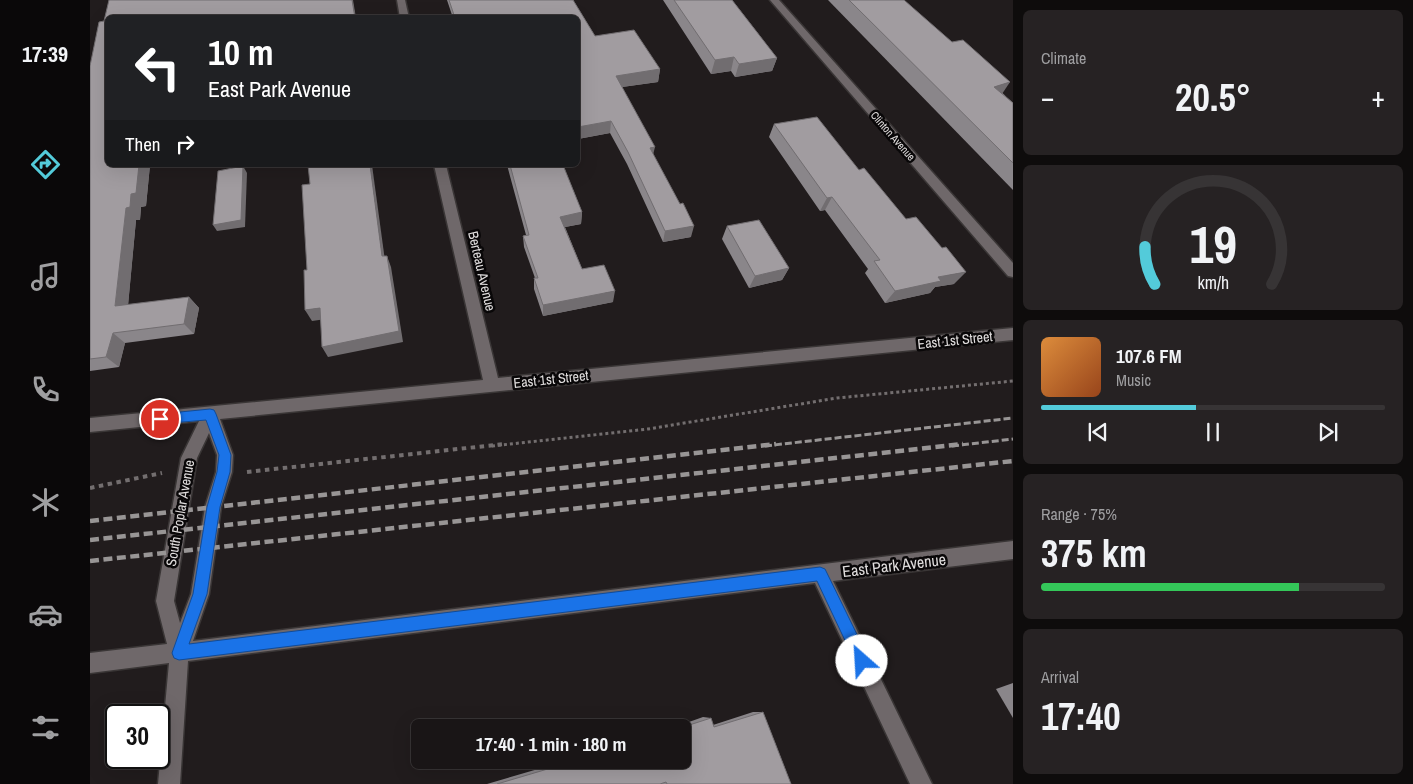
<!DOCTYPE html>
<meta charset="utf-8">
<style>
body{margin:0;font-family:"Archivo Narrow",sans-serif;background:#262223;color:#f1f3f6;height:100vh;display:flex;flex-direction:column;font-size:19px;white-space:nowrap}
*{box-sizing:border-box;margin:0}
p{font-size:16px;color:#9f9fa1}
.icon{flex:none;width:28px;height:28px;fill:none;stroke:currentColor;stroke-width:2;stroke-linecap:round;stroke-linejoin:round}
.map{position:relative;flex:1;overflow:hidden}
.side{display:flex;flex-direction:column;gap:10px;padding:10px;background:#0e0c0c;width:400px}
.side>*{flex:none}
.banner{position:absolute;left:15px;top:15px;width:475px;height:152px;border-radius:8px;box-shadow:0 5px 20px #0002,0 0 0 1px #373435;background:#202124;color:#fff;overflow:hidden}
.speed{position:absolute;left:15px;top:704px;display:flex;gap:10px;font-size:25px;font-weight:700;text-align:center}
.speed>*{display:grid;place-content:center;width:65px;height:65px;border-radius:50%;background:#191516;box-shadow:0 5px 20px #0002,0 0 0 1px #373435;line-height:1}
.speed .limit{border:2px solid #111;border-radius:8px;background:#fff;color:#111}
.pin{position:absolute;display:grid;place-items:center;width:42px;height:42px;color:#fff;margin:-21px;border:2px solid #fff;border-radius:50%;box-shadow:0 1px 5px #0007}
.me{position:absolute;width:55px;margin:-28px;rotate:334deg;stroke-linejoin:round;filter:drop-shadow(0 0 4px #0008)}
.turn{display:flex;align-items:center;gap:18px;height:105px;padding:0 20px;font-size:22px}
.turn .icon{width:65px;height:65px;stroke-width:2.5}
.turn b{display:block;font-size:35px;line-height:42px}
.then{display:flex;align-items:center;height:48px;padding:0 20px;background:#0003;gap:10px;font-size:19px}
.big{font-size:38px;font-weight:800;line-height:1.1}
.side .widget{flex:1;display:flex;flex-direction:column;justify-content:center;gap:8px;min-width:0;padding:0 18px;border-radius:8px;background:#262223}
.side .dial{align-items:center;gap:0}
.dial svg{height:130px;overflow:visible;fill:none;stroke:#373435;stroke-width:7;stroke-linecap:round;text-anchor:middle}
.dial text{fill:#f1f3f6;stroke:none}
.song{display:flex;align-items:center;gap:15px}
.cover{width:60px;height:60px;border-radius:8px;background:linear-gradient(135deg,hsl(30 70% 55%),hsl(20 70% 35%))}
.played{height:5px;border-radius:2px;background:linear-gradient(90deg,#53cbda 45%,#373435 45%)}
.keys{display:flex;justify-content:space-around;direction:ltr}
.heat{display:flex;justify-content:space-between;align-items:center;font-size:28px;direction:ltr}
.charge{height:8px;border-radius:4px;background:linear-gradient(90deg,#34c759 75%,#373435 0)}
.trip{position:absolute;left:321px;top:719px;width:280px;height:50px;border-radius:8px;background:#191516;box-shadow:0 5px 20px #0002,0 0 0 1px #373435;font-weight:800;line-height:50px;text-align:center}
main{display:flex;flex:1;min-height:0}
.dock{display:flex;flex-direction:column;width:90px;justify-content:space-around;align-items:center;background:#0a0809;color:#9f9fa1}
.dock .icon{width:35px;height:35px}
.dock .active{color:#53cbda}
.dock b{font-size:22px;color:#f1f3f6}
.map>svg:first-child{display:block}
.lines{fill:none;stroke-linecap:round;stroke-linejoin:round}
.street-casing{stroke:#3a3636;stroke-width:3}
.path-far1{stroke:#736e6f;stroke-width:3;stroke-dasharray:3 3;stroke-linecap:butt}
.path{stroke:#736e6f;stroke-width:4;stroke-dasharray:4.5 4.5;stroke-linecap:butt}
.street{fill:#6f686a;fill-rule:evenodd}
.rail-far1{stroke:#989595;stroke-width:3;stroke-dasharray:7 3;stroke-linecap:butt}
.rail{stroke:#989595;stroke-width:4.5;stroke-dasharray:9 4.5;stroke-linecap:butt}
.wall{fill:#8a868a}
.shaded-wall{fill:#716d70}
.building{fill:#a19ca0;stroke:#716d70}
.route{fill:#1a73e8;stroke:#114b97}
.labels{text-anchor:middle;stroke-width:5;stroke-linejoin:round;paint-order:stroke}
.far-street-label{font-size:11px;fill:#e0dddd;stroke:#090708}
.street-label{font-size:14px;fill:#e0dddd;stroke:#090708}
.near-street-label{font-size:16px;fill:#e0dddd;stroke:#090708}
</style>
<main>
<nav class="dock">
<b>17:39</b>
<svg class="icon active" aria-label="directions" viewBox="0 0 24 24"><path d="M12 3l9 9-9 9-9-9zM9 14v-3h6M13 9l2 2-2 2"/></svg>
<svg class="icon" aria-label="music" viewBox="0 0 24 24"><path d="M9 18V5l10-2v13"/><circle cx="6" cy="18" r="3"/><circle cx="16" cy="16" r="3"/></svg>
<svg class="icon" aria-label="phone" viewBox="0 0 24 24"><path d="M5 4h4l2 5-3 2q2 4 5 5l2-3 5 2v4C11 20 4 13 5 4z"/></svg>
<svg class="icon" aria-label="climate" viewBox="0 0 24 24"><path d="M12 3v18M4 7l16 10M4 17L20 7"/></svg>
<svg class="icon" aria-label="car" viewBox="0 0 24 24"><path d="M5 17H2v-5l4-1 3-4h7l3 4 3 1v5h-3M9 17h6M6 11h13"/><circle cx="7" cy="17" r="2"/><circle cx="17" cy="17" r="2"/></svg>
<svg class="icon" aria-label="filters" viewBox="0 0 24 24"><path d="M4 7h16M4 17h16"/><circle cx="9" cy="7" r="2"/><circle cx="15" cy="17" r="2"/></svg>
</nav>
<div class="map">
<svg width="923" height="784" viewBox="0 0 923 784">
<rect width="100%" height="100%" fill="#211c1d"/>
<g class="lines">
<g class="street-casing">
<g id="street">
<polygon points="307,0 315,0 319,18 310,18"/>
<polygon points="680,0 689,0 923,263 923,277 918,276"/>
<path d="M344,165H356L408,378L923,328V340L130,419L143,455L142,472L131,507L119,594L103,641L923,541V559L743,581L842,784H820L725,583L98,661L90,784H68L79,663L0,673V653L77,644L66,601L91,458L109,421L0,432V418L393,380ZM119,433L127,455L126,472L115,507L101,594L90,623L84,601L107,458Z"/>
</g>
</g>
<polyline class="path-far1" points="402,446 558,429 747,398 923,381"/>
<g class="path">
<polyline points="157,472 414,444"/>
<polyline points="0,488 72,473"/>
</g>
<use href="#street" class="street"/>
<g class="rail-far1">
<polyline points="675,446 923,418"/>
<polyline points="862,446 923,439"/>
</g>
<g class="rail">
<polyline points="0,521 686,444"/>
<polyline points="0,540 873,444"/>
<polyline points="0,561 923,461"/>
</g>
</g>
<g class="wall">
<polygon points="357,0 483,0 505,36 570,69 568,82 532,87 563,154 601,237 573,242 537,164 520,133 488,139 488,18 363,18"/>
<polygon points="573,0 642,0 687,58 682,71 645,77 641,71 621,74"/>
<polygon points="738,0 814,0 923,103 923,190"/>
<polygon points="18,18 18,165 60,165 56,206 51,207 50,220 46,220 38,305 99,297 109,308 104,334 35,343 29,367 0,371 0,66 14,21"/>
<polygon points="684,124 769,170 864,284 845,287 840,293 795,303 775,273 778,269 735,210 730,211 679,137"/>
<polygon points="417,165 473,165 492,212 491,224 475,227 492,269 523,302 453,316 444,289 444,278 445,278 434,247 433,236 436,235"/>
<polygon points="637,226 699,268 692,280 659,288 632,239"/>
<polygon points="923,683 923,718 906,689"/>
<polygon points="663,712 673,712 701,784 397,784 479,760 592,760 592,728 582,728 613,717 621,718 623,725"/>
</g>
<g class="shaded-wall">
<polygon points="262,0 263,0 266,18 265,18"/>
<polygon points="644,57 641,71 621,74 625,60"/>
<polygon points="687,58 682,71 645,77 649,64"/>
<polygon points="570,69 568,82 525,88 526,76"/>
<polygon points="920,82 910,97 904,87"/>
<polygon points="521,121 520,133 488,139 488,127"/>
<polygon points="565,147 562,159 560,148"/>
<polygon points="49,165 60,165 56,206 51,207 50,220 46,220 37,317 25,306 36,208 41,194"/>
<polygon points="280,165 282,165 296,268 292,256"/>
<polygon points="153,166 157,173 155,227 127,231 123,225"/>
<polygon points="742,197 735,210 730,211 737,198"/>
<polygon points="492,212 491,224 470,228 470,217"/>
<polygon points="604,226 601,237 573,242 575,231"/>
<polygon points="297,256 301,267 313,342 238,357 232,347"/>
<polygon points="699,268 692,280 659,288 665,276"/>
<polygon points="876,272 864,284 845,287 840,293 795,303 805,291 848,277"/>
<polygon points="525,291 523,302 453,316 453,305"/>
<polygon points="99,297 109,308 104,334 94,324"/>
<polygon points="230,308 236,319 222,321 215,310"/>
<polygon points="23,333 35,343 29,367 16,357"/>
</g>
<g class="building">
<polygon points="19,0 262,0 265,18 18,18 18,165 49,165 46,193 41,194 40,207 36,208 25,306 99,297 94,324 23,333 16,357 0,359 0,66 9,22 14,21"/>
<polygon points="359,0 483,0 505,36 544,30 570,69 526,76 565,147 560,148 590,204 593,203 604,226 575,231 538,152 521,121 488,127 488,18 365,18"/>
<polygon points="584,0 642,0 687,58 649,64 644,57 625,60"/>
<polygon points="759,0 814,0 862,42 873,40 920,82 904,87 923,103 923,163"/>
<polygon points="727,117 769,170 774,168 816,219 826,217 852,248 856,247 876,272 848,277 851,281 805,291 784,261 790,260 742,197 737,198 684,124"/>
<polygon points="218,165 280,165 292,256 297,256 309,331 232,347 230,308 215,310 214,270 217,270 212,185 220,184"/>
<polygon points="420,165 473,165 492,212 470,217 492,269 514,265 525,291 453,305 444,278 448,278 433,236 439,235"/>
<polygon points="153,166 151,220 123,225 128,171"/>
<polygon points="669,220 699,268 665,276 637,226"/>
<polygon points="673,712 701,784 577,784 576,782 570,784 407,784 488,760 592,760 592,728 590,728 621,718 624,727"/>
</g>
<polygon class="route" points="120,409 124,410 126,414 141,455 140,472 130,507 117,594 99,644 730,567 735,569 780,661 778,666 772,669 767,666 727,581 89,660 84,658 82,653 103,594 117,507 127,472 129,455 116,420 70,424 66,423 64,419 66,415 70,414"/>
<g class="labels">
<g class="far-street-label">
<text transform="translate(803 136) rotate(49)" y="4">Clinton Avenue</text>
</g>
<g class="street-label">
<text transform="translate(392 271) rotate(77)" y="5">Berteau Avenue</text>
<text transform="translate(865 340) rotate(-6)" y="5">East 1st Street</text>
<text transform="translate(461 379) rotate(-6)" y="5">East 1st Street</text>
<text transform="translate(90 513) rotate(-80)" y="5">South Poplar Avenue</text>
</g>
<g class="near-street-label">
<text transform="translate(804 565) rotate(-7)" y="6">East Park Avenue</text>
</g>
</g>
</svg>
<div class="speed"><div class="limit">30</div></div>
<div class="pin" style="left:70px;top:419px;background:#d93025"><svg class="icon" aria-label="arrive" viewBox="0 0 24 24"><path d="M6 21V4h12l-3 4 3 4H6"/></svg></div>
<svg class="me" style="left:772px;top:661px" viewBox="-20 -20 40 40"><circle r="19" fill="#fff"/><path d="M0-13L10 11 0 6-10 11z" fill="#1a73e8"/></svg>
<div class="trip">17:40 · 1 min · 180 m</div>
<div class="banner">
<div class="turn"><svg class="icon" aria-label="left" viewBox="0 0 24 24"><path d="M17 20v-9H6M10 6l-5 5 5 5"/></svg><div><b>10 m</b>East Park Avenue</div></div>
<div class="then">Then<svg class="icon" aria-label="right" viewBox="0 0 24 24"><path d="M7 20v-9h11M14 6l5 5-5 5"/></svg></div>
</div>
</div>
<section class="side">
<div class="widget"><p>Climate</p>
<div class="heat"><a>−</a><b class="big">20.5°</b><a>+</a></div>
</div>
<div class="widget dial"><svg viewBox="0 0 100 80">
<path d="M14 69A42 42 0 1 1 86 69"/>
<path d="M14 69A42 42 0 0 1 8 46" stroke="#53cbda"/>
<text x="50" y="56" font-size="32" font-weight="700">19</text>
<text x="50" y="72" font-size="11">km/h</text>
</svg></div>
<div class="widget">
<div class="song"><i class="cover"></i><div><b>107.6 FM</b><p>Music</p></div></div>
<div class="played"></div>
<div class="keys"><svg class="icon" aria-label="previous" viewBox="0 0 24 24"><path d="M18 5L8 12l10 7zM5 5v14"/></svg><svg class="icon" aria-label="pause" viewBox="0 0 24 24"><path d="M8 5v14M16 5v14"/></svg><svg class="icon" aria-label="next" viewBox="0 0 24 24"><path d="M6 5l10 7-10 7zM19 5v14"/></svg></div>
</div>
<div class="widget"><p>Range · 75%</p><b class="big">375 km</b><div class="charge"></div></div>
<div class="widget"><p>Arrival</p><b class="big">17:40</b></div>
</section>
</main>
